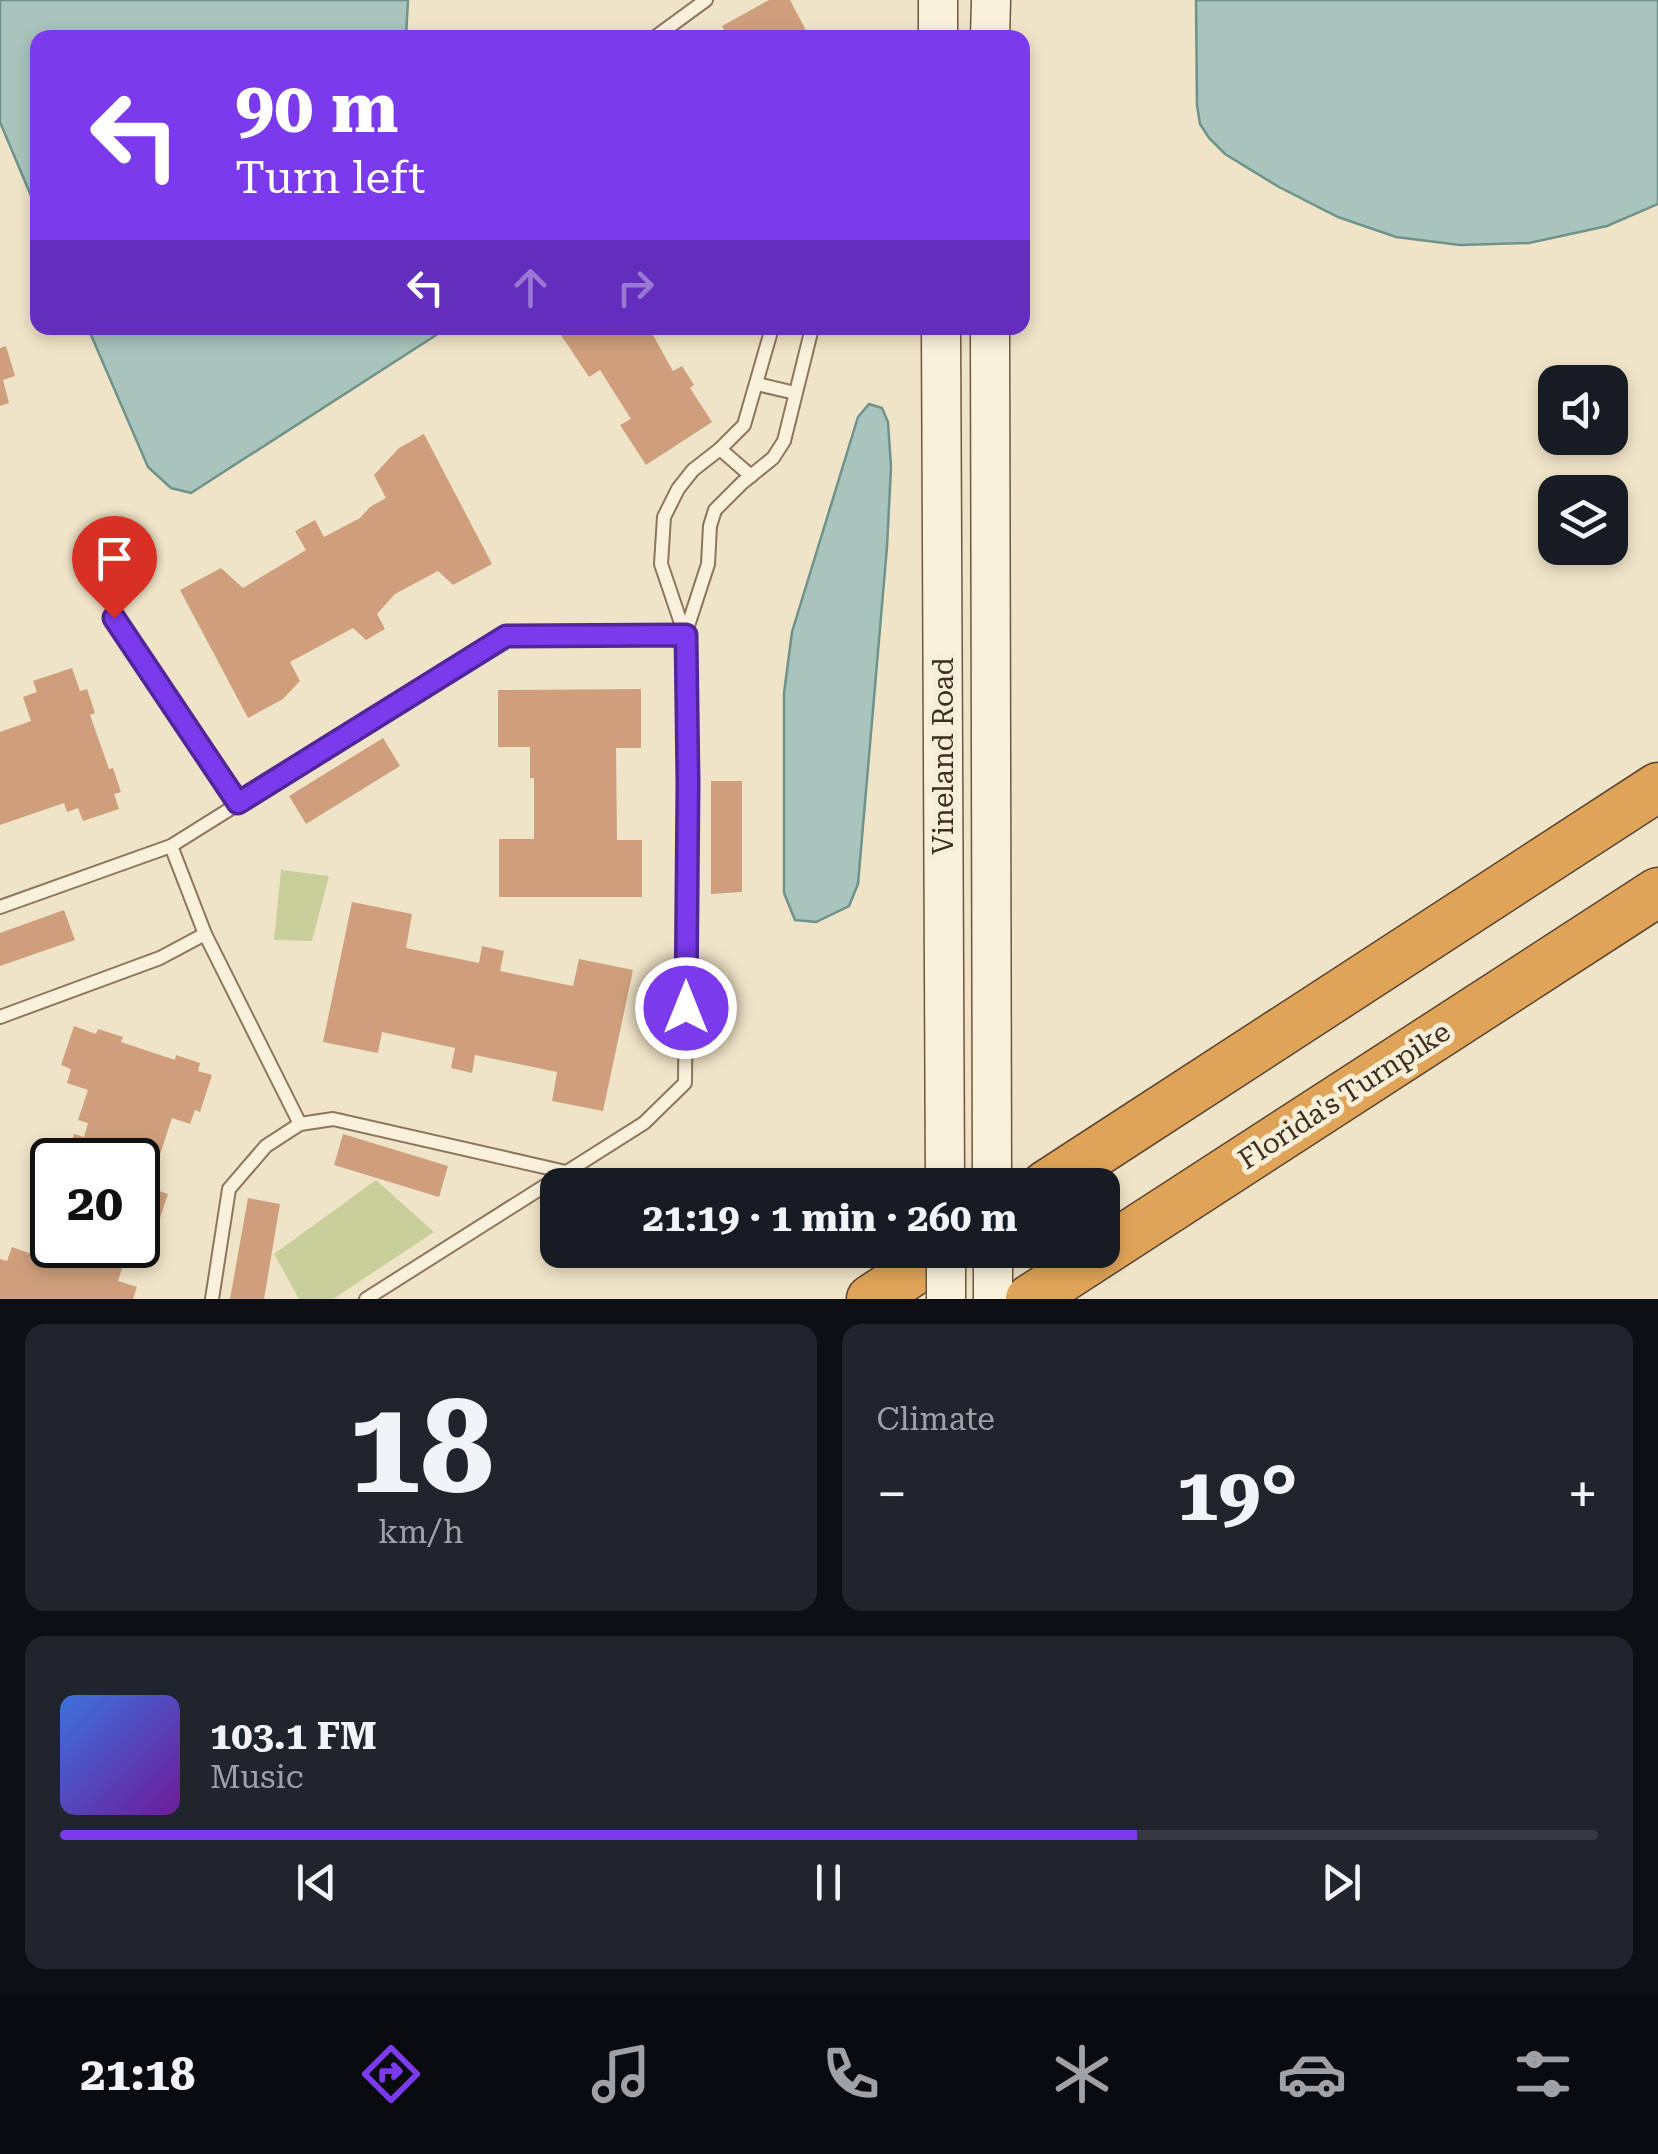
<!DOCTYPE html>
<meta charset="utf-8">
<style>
body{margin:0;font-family:"Roboto Serif",serif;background:#20242c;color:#f1f3f6;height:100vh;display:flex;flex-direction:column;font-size:38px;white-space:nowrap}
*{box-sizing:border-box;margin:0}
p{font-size:32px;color:#9ea1a6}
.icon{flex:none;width:55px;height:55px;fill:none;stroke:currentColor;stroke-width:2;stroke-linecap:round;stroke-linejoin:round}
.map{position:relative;height:1299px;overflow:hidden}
.sheet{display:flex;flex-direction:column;gap:25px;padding:25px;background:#0d0f14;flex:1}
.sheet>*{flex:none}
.top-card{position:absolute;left:30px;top:30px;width:1000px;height:305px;border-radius:20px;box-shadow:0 5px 15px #0003;background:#7c3aed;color:#fff;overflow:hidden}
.buttons{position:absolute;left:1538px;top:365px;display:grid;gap:20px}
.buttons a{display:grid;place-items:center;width:90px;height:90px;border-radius:20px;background:#171b24;box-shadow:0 5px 15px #0003;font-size:50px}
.speed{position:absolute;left:30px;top:1138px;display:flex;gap:20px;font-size:50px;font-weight:700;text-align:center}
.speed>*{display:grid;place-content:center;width:130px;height:130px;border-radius:50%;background:#171b24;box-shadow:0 5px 15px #0003;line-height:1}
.speed .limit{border:5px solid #111;border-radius:15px;background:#fff;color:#111}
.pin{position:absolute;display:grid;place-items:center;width:85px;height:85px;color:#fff;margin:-102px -42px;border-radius:50% 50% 50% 0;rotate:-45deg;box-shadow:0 0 10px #0007}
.pin .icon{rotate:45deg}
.me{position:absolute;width:110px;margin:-55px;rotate:0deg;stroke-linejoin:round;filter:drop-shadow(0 0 8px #0008)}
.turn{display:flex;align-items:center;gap:35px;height:210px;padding:0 40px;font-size:45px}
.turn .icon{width:130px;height:130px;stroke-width:2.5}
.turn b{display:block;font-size:70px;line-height:85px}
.lanes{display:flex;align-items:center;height:95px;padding:0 40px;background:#0003;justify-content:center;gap:50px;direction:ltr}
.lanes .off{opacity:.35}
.big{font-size:75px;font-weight:700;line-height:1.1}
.sheet .widget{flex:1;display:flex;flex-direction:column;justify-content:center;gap:15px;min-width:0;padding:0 35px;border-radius:20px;background:#20242c}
.sheet .dial{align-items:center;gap:0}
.dial b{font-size:130px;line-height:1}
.song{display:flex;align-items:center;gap:30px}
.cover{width:120px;height:120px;border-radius:15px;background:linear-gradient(135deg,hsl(220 70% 55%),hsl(280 70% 35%))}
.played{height:10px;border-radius:5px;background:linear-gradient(90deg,#7c3aed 70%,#363941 70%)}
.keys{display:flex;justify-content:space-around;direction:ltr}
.heat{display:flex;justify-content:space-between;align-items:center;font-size:55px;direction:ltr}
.sheet .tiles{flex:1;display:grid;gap:25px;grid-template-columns:1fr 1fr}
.widget:last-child{grid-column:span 2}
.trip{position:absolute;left:540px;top:1168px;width:580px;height:100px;border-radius:20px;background:#171b24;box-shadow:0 5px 15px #0003;font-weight:700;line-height:100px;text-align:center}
.tabs{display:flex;height:160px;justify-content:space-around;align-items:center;background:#090b0e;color:#9ea1a6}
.tabs .icon{width:70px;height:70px}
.tabs .selected{color:#7c3aed}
.tabs b{font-size:45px;color:#f1f3f6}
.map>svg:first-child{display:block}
.green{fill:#c9cf9b}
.water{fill:#a9c4bc;stroke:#6f938a;stroke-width:2.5}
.building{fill:#cf9f7d}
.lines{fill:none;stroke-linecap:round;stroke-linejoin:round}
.lane-casing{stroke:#8d765c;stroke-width:16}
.secondary-casing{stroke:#6f573f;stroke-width:41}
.highway-casing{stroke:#5b4430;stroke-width:51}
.lane{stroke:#faf1dc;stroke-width:12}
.secondary{stroke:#faf1dc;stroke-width:38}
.highway{stroke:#e0a458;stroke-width:48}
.secondary-bridge-casing{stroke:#6f573f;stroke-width:41;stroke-linecap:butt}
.secondary-bridge{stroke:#faf1dc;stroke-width:38}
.route-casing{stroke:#51269a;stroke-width:25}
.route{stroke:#7c3aed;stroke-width:18}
.labels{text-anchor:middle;stroke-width:10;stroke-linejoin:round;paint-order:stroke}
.street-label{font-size:28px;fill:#3d2e20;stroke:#f7eed8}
</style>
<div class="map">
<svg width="1658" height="1299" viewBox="0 0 1658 1299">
<rect width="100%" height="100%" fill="#f0e4c8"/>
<g class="green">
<polygon points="281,870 329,876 312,941 274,940"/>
<polygon points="376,1180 434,1232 333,1299 299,1299 274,1254"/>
</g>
<g class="water">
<polygon points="0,0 408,0 406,37 38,38 37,210 0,122"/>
<polygon points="1196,0 1658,0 1658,204 1607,226 1529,243 1460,245 1396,237 1338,217 1279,187 1225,154 1209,138 1200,124 1197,105"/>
<polygon points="88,328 447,328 191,493 171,488 148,467"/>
<polygon points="869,404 882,408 888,422 891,467 887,547 858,884 849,906 816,922 795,920 784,893 784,693 792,632 858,417"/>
</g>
<g class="building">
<polygon points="769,0 790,0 810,38 728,38 722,26"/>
<polygon points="573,328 649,328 673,371 682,366 694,385 690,388 712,422 646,465 620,425 631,419 600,370 589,377 561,335"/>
<polygon points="6,346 15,376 3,380 9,403 0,406 0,348"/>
<polygon points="424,434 492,564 453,585 438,571 395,594 377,614 385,629 366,640 353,628 290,662 300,681 283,699 248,718 180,590 221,568 243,588 306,550 295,531 315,520 324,537 360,518 370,507 386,498 374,475 399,448"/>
<polygon points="72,668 80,691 87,689 95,713 90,715 109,769 113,768 121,792 114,794 119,809 83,821 78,808 67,812 64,803 0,825 0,732 31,721 23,697 37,692 33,681"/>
<polygon points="641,689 641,748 616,748 617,840 642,840 642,897 499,897 499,839 534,839 534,778 530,778 530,747 498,747 498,690"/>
<polygon points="383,738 400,766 306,824 289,796"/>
<polygon points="711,781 742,781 742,892 711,894"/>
<polygon points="352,902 412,914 406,948 479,963 482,946 504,951 500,971 573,986 579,959 633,970 603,1111 552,1101 557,1072 475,1055 472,1073 451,1068 455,1048 382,1032 378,1053 323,1042"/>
<polygon points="64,910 75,940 0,966 0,933"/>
<polygon points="74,1026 96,1034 98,1029 123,1037 121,1042 175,1060 176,1055 200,1063 198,1071 212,1075 200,1112 195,1110 190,1124 172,1118 149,1188 168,1194 160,1218 141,1211 138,1219 138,1160 66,1160 74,1134 84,1137 88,1123 78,1120 88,1090 67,1083 71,1069 61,1065"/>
<polygon points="343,1134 448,1166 439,1197 334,1165"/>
<polygon points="46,1154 60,1159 52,1160 52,1183 38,1178"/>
<polygon points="248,1198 280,1204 264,1299 230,1299"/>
<polygon points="44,1224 52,1227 52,1245 130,1245 118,1281 137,1287 133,1299 0,1299 0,1259 7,1261 12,1247 34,1255"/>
</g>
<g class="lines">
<g class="lane-casing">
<g id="lane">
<polyline points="654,38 706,0"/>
<polyline points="757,384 795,393"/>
<polyline points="720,449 751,476"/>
<polyline points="114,619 239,803"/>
<polyline points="685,635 708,564 710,526 715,510 742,483 773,458 784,441 812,328"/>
<polyline points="171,846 205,934 300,1124"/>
<polyline points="0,907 171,846 506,636 685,635"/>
<polyline points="0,1017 160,958 205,934"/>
<polyline points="212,1299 229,1189 266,1146 300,1124 333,1119 566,1172"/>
<polyline points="366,1299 644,1123 685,1083 688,783 685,635 661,564 664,517 678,489 693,470 720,449 744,425 772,328"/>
</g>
</g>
<g class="secondary-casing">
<g id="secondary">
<polyline points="938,0 938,38"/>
<polyline points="990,38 991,0"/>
<polyline points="941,328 945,1185"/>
<polyline points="990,328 992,1185"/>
<polyline points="993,1250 993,1299"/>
</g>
</g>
<g class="highway-casing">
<g id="highway">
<polyline points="1046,1185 1658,787"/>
<polyline points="871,1299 946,1250"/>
<polyline points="1030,1299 1658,892"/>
</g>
</g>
<use href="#lane" class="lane"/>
<use href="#secondary" class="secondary"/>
<use href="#highway" class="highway"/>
<g class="secondary-bridge-casing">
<polyline id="secondary-bridge" points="946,1250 946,1299"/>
</g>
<use href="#secondary-bridge" class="secondary-bridge"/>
</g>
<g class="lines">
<g class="route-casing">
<polyline id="route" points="114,618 238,803 506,636 686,635 688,783 686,1008"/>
</g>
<use href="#route" class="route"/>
</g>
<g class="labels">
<g class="street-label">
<text transform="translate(943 756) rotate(-90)" y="10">Vineland Road</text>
<text transform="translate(1344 1095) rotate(-33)" y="10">Florida's Turnpike</text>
</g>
</g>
</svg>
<div class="buttons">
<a><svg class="icon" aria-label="sound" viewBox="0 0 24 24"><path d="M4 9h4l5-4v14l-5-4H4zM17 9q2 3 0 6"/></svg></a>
<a><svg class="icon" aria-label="layers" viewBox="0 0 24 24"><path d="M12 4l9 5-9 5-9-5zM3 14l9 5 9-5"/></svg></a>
</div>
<div class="speed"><div class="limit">20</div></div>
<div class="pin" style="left:114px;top:618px;background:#d93025"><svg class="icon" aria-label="arrive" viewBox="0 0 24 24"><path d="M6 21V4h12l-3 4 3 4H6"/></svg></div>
<svg class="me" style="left:686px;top:1008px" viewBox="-20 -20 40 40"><circle r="17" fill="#7c3aed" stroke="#fff" stroke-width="3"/><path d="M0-11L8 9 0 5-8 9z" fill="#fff"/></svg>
<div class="trip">21:19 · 1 min · 260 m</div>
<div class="top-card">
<div class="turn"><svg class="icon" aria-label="left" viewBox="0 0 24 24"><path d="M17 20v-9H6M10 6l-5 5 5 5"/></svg><div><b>90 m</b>Turn left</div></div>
<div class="lanes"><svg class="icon" aria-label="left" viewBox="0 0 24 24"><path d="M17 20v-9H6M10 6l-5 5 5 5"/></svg><svg class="icon off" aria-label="ahead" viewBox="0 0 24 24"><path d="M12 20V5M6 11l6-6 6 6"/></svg><svg class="icon off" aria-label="right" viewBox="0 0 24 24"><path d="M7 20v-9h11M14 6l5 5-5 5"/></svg></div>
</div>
</div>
<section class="sheet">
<div class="tiles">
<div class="widget dial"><b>18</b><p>km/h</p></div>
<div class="widget"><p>Climate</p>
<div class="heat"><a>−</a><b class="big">19°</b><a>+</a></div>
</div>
<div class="widget">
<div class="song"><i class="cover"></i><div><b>103.1 FM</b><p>Music</p></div></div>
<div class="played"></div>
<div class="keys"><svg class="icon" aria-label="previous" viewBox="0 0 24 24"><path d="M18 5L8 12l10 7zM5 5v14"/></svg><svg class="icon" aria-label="pause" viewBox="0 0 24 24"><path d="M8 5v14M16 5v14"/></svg><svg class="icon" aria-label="next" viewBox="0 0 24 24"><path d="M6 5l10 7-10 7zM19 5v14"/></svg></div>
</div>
</div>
</section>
<nav class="tabs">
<b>21:18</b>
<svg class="icon selected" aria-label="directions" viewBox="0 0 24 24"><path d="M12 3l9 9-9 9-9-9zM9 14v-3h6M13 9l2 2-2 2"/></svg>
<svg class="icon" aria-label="music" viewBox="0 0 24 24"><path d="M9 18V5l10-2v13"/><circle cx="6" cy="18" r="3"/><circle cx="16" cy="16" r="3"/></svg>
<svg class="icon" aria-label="phone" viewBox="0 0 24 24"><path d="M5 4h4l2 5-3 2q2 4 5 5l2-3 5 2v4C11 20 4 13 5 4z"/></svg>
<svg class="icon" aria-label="climate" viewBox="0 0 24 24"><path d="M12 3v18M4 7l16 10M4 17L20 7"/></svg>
<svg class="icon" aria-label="car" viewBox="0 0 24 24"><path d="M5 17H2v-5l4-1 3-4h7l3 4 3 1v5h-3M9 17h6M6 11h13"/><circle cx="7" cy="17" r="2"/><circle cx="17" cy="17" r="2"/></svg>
<svg class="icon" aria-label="filters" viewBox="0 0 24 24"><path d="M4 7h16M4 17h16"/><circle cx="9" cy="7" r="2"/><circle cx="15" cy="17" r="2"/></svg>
</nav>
